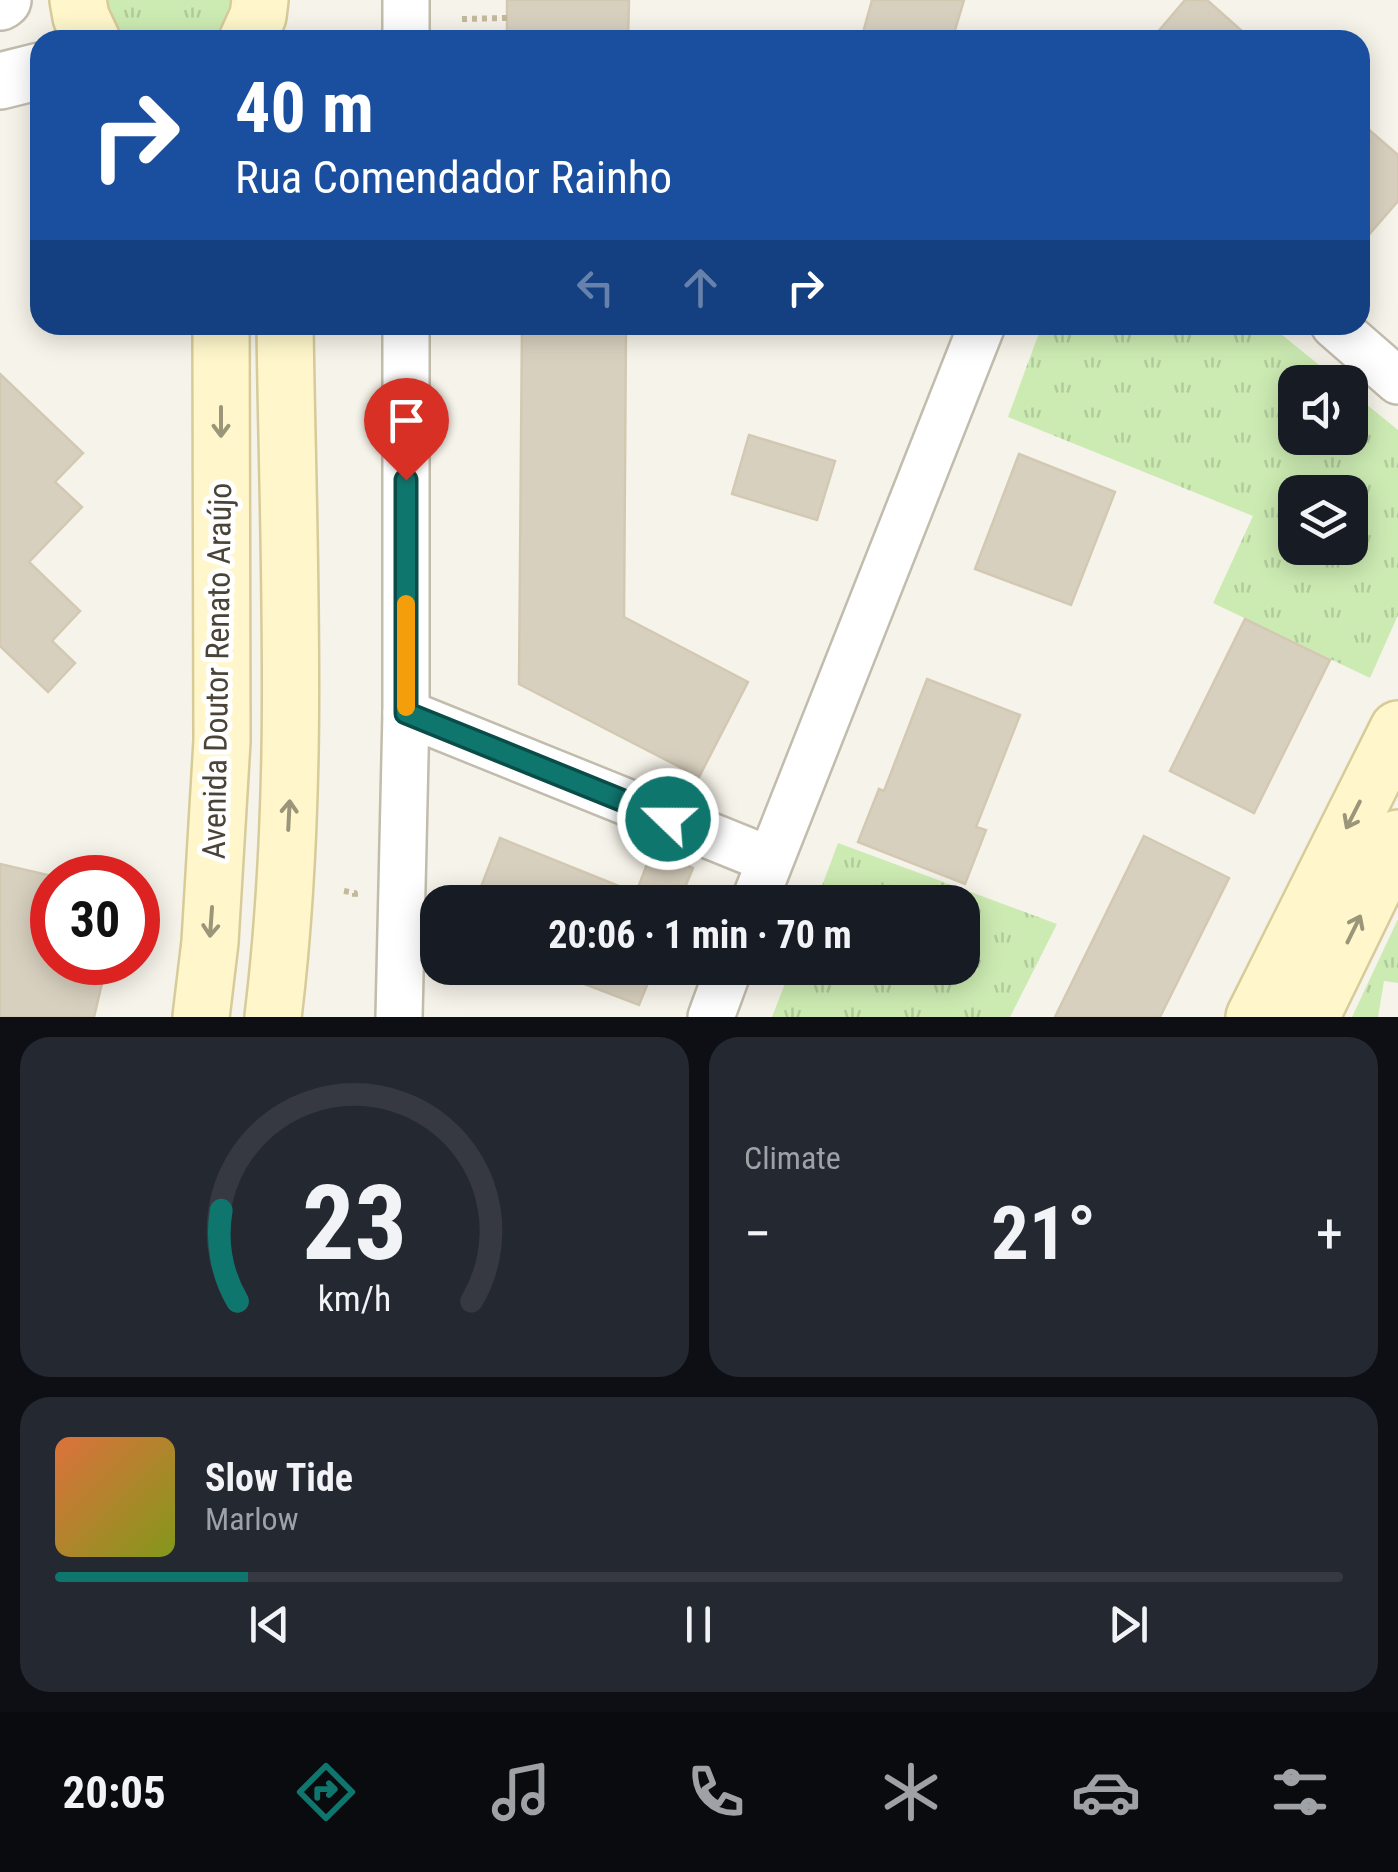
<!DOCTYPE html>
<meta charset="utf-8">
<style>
body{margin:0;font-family:"Roboto Condensed",sans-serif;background:#242831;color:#f1f3f6;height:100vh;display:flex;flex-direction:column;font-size:38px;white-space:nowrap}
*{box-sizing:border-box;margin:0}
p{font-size:32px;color:#9ea1a6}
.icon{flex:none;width:55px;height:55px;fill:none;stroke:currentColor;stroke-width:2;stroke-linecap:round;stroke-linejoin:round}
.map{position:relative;height:1017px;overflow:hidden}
.panel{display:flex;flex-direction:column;gap:20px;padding:20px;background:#0d0f14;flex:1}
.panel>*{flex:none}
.guide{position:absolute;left:30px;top:30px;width:1340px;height:305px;border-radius:30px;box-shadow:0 5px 25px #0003;background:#1a4fa0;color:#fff;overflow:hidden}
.buttons{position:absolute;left:1278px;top:365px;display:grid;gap:20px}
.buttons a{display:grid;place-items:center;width:90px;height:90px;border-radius:20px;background:#171b24;box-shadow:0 5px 25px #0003;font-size:50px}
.speed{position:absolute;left:30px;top:855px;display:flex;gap:20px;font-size:50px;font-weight:700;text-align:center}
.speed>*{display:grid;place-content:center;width:130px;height:130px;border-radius:50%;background:#171b24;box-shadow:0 5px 25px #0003;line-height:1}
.speed .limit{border:15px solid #d22;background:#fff;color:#111}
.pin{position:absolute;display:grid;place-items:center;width:85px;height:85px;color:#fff;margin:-102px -42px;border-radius:50% 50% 50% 0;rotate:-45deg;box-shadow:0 0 10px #0007}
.pin .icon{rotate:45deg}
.me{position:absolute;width:110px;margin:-55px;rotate:292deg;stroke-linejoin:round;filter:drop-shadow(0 0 8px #0008)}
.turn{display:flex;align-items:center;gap:35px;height:210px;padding:0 40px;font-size:45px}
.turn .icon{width:130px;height:130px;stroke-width:2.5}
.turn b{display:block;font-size:70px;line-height:85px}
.lanes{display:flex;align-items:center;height:95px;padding:0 40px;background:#0003;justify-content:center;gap:50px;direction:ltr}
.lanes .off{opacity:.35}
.big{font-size:75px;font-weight:700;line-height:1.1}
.panel .card{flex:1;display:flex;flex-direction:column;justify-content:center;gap:15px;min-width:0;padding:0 35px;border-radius:30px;background:#242831}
.panel .dial{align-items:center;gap:0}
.dial svg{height:260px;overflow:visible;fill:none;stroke:#363941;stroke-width:7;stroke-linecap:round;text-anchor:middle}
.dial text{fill:#f1f3f6;stroke:none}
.song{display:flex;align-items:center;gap:30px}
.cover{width:120px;height:120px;border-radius:15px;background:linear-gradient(135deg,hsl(20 70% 55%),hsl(70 70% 35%))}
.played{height:10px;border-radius:5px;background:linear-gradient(90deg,#0f766e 15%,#363941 15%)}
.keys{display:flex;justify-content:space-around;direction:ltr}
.heat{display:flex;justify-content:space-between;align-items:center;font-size:55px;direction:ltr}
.panel .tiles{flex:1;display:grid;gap:20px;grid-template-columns:1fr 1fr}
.card:last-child{grid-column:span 2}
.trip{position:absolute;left:420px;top:885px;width:560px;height:100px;border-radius:30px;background:#171b24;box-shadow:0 5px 25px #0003;font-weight:700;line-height:100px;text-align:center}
.dock{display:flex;height:160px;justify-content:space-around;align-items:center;background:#090b0e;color:#9ea1a6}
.dock .icon{width:70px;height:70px}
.dock .on{color:#0f766e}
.dock b{font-size:45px;color:#f1f3f6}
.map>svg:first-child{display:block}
.grass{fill:url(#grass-tufts);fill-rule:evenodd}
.building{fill:#d8d0bf;stroke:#d3c9b2;stroke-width:2.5}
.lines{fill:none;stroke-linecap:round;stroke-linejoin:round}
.minor-casing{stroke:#c2bcac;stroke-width:50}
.tertiary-casing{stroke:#c2bcac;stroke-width:60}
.secondary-casing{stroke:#d7cb99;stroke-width:60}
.path{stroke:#c4b99d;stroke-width:6;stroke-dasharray:5 5;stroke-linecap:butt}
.minor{stroke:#fff;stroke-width:45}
.tertiary{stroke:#fff;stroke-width:55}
.secondary{stroke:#fff7cb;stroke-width:55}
.oneway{stroke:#9b957a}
.route-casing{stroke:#0a4d48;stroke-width:25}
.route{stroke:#0f766e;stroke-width:18}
.slow{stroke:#f59e0b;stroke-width:18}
.labels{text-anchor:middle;stroke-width:10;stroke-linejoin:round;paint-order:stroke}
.street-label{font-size:32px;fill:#4a4438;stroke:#fff}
</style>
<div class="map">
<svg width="1398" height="1017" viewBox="0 0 1398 1017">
<defs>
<pattern id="grass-tufts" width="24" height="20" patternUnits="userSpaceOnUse" patternTransform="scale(2.5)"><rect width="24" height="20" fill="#ccebb2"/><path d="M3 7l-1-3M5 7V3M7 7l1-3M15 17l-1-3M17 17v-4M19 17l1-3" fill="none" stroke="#b1cb9a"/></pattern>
</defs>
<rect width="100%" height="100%" fill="#f6f3ea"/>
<g class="grass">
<polygon points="102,0 243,0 229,40 115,40"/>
<path d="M1042,325H1270L1340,382H1295V438H1350V391L1398,430V615L1370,678L1213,603L1253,516L1008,417ZM1295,492H1350V548H1295Z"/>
<polygon points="838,843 1057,924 1010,1017 772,1017 791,968 962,968 962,902 816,902"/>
<polygon points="1398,919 1398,983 1384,981 1378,1017 1352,1017"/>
</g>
<g class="building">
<polygon points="507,0 629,0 628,40 507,40"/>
<polygon points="872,0 964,0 952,40 861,40"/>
<polygon points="1185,0 1207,0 1252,40 1151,40"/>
<polygon points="1360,122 1398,155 1398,201 1360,245"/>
<polygon points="522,325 626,325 624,617 748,682 699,777 519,684"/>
<polygon points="0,374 83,453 55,482 82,507 29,562 80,611 52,641 75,663 48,692 0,646"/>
<polygon points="749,435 835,461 817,520 732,494"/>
<polygon points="1019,454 1115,492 1071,605 975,569"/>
<polygon points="1245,619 1330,660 1254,813 1170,771"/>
<polygon points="927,679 1020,715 976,827 986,830 965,884 858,842 879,789 884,791"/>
<polygon points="1144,836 1229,878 1160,1017 1055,1017"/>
<polygon points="500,838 636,893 652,851 693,868 679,902 505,902 479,892"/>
<polygon points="0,864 52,876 52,962 107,962 94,1017 0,1017"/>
<polygon points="589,968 654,968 639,1005 582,983"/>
</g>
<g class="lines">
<g class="minor-casing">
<g id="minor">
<polyline points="406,40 406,0"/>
<polyline points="1334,325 1398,381"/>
<polyline points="406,713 770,860"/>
<polyline points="754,902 982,325"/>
<polyline points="399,1017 406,713 406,325"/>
<polyline points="711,1017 729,968"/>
</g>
</g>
<g class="tertiary-casing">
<g id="tertiary">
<polyline points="0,2 3,0"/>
<polyline points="0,81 40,71"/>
</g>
</g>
<g class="secondary-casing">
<g id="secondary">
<polyline points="78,0 81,17 92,40"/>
<polyline points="247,40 258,16 260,0"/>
<polyline points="201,1017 210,942 222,741 221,325"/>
<path d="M273,1017C301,788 288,555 285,325"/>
<polyline points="1254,1017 1398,729"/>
<polyline points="1311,1017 1398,838"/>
</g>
</g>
<g class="path">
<polyline points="462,19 507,18"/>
<polyline points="344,891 355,893 355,897"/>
</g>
<use href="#minor" class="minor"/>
<use href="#tertiary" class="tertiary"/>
<use href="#secondary" class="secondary"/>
</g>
<defs><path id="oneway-shaft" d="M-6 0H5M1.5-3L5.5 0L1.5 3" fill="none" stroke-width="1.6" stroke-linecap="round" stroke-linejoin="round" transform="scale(2.5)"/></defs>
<g class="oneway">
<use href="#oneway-shaft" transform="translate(221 422) rotate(90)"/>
<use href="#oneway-shaft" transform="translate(289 815) rotate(-87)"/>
<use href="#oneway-shaft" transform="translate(1353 815) rotate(117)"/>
<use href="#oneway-shaft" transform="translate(211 922) rotate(94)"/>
<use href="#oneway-shaft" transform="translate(1354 929) rotate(-64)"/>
</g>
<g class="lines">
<g class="route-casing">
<polyline id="route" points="406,480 406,713 668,819"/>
</g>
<use href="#route" class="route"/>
<polyline class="slow" points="406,604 406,707"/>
</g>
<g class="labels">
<g class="street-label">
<text transform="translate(217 671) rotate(-89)" y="11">Avenida Doutor Renato Araújo</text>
</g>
</g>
</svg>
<div class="buttons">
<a><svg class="icon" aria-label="sound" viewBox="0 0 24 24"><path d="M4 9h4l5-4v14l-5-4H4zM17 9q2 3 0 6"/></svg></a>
<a><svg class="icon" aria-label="layers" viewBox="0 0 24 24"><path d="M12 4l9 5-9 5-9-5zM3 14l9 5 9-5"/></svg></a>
</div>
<div class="speed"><div class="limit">30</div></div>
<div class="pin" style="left:406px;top:480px;background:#d93025"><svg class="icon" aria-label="arrive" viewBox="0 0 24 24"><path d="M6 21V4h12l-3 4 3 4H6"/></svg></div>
<svg class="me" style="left:668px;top:819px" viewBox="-20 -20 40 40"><circle r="17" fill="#0f766e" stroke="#fff" stroke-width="3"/><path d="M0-11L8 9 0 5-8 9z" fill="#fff"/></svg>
<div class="trip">20:06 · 1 min · 70 m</div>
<div class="guide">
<div class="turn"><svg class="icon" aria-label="right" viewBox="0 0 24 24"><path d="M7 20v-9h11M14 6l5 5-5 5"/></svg><div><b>40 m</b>Rua Comendador Rainho</div></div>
<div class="lanes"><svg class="icon off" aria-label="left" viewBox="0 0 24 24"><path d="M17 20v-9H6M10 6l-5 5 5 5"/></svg><svg class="icon off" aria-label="ahead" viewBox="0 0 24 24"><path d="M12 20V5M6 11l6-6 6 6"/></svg><svg class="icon" aria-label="right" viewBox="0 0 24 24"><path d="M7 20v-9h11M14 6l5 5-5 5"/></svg></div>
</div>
</div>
<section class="panel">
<div class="tiles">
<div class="card dial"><svg viewBox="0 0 100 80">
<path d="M14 69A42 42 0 1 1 86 69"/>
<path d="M14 69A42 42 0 0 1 9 41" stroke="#0f766e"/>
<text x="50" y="56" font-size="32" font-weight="700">23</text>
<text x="50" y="72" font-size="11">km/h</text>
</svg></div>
<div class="card"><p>Climate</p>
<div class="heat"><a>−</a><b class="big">21°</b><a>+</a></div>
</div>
<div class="card">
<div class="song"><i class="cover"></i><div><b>Slow Tide</b><p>Marlow</p></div></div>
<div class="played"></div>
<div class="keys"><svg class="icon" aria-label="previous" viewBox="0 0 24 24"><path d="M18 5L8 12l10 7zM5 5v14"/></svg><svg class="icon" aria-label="pause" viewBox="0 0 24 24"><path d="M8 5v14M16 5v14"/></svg><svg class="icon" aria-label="next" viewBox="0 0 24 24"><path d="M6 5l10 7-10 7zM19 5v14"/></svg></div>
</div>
</div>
</section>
<nav class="dock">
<b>20:05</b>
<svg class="icon on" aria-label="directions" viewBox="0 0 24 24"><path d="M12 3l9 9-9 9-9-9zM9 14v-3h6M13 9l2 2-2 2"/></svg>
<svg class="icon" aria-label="music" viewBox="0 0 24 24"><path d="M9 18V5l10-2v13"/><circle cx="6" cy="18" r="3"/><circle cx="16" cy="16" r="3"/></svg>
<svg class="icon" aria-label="phone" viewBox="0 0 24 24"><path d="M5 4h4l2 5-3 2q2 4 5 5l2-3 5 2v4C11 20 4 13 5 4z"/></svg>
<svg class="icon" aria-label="climate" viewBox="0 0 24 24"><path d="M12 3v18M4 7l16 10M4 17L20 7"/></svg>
<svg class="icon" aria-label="car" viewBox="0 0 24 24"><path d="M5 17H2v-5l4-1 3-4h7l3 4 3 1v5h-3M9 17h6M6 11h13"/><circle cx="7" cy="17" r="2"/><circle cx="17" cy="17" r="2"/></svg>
<svg class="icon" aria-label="filters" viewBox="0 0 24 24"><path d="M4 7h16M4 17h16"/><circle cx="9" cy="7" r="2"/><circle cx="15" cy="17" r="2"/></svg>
</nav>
